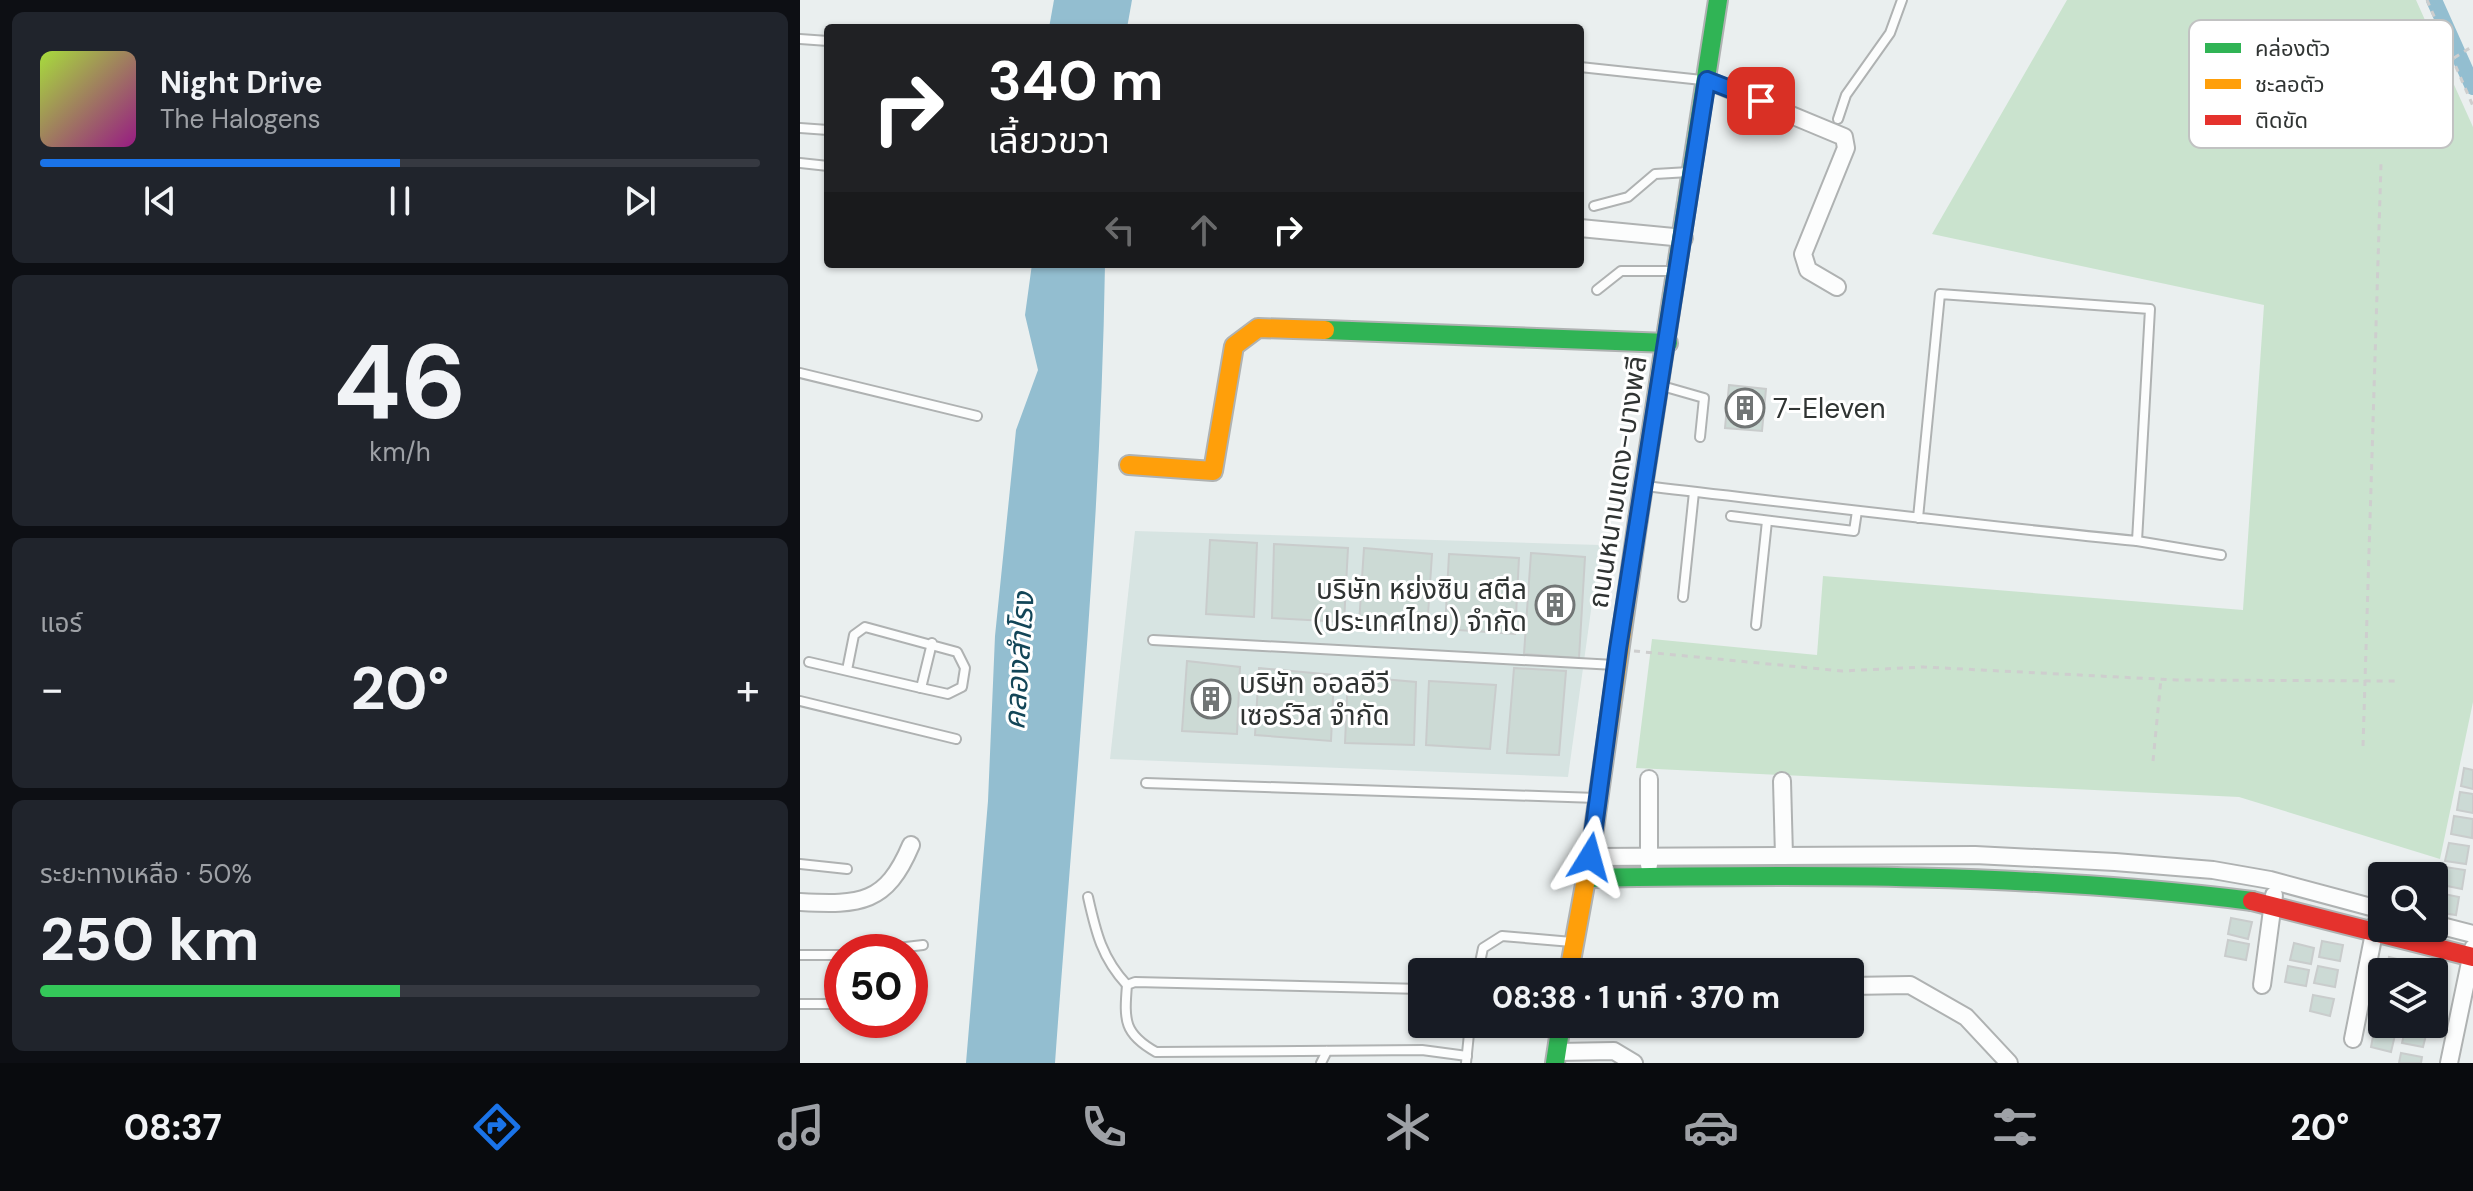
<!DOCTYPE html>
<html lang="th">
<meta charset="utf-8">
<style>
body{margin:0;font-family:"DM Sans","Noto Sans Thai",sans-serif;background:#20242c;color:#f1f3f6;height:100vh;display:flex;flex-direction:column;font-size:30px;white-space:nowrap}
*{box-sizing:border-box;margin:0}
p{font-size:26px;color:#9ea1a6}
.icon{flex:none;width:44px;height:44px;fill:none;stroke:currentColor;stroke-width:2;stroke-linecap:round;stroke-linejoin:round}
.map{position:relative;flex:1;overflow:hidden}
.details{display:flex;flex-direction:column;gap:12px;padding:12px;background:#0d0f14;width:800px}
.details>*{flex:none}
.guide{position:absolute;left:24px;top:24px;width:760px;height:244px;border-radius:8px;box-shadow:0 2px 6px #0004;background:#202124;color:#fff;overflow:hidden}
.buttons{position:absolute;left:1568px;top:862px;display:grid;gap:16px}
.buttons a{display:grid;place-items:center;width:80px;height:80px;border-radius:8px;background:#171b24;box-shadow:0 2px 6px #0004;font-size:40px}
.speed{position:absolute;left:24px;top:934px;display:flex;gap:16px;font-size:40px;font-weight:700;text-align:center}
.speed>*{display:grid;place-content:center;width:104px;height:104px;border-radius:50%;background:#171b24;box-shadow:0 2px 6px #0004;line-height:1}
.speed .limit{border:12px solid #d22;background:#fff;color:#111}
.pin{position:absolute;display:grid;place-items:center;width:68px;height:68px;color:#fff;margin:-34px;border-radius:16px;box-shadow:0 4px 12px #0006}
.me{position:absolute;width:88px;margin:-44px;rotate:8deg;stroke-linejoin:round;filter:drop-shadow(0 0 6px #0008)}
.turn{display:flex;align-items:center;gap:28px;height:168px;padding:0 32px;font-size:36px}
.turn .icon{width:104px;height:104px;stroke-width:2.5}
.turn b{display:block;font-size:56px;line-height:68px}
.lanes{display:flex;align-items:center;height:76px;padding:0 32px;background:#0003;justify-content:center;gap:40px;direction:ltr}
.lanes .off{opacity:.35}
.big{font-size:60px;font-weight:700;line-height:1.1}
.details .widget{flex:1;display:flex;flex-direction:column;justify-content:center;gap:12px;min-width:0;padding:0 28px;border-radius:12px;background:#20242c}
.details .dial{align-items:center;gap:0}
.dial b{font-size:104px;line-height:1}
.song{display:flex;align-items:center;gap:24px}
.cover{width:96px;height:96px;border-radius:12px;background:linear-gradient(135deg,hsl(80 70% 55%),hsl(310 70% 35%))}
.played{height:8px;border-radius:4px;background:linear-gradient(90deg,#1a73e8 50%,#363941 50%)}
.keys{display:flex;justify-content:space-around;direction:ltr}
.heat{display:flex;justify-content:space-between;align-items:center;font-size:44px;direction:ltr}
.charge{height:12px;border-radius:6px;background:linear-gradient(90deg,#34c759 50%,#363941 0)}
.trip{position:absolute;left:608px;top:958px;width:456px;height:80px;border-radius:8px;background:#171b24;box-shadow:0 2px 6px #0004;font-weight:700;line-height:80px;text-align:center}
.tab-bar{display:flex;height:128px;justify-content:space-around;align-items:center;background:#090b0e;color:#9ea1a6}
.tab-bar .icon{width:56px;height:56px}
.tab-bar .current{color:#1a73e8}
.tab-bar b{font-size:36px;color:#f1f3f6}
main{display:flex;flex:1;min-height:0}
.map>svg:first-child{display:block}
.built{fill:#d7e4e2}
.green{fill:#cae3ce}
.water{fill:#93bed0}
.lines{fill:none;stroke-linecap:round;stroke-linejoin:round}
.canal{stroke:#93bed0;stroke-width:16}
.building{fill:#ccdad5;stroke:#c9cccc;stroke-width:2}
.lane-casing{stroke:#afb2b2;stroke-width:12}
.street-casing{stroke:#afb2b2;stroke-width:20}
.fast-casing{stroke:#afb2b2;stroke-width:22}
.slow-casing{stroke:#afb2b2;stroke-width:22}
.jam-casing{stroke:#afb2b2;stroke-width:22}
.path{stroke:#cecece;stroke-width:3;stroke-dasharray:6 6;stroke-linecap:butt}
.lane{stroke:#fcfdfd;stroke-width:8}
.street{stroke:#fcfdfd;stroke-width:16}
.fast{stroke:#30b455;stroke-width:18}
.slow{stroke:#ff9f0a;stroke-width:18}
.jam{stroke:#e5322d;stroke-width:18}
.route-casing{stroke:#114b97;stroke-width:20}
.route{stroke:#1a73e8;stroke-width:14}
.labels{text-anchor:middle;stroke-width:6;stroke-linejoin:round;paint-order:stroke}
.poi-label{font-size:28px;fill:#303433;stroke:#fff;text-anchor:start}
.street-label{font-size:28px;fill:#303433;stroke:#fff}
.water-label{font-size:30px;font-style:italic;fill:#124557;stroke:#fff}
.key{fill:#fff;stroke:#c1c2c2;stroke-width:2}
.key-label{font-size:22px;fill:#303433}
</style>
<main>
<section class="details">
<div class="widget">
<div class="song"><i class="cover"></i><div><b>Night Drive</b><p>The Halogens</p></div></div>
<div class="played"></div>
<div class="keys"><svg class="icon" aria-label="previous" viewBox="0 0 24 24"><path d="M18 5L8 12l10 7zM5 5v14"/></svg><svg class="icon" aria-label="pause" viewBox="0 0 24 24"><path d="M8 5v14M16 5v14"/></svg><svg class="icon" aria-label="next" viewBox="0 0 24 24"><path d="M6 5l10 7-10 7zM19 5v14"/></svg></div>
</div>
<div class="widget dial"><b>46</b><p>km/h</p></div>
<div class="widget"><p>แอร์</p>
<div class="heat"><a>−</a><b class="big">20°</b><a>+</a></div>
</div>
<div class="widget"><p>ระยะทางเหลือ · 50%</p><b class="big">250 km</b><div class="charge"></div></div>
</section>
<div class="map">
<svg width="1673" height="1063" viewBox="0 0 1673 1063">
<rect width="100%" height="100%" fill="#eaefef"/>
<polygon class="built" points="335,531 800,545 768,777 310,759"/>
<polygon class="green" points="1267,0 1616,0 1673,127 1673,702 1640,859 1439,797 836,768 852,639 1017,655 1023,576 1443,610 1464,305 1132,234"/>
<g class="water">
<polygon points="254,0 332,0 327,28 249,28"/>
<path d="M232,264H305C301,531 274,797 255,1063H166L188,801L195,636L216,430L238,370L225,315Z"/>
</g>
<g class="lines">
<polyline class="canal" points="1634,0 1673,87"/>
</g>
<g class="building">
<polygon points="929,385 966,389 962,431 925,428"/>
<polygon points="410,540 457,543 454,617 406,614"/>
<polygon points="474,544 548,548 544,622 472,618"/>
<polygon points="564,548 632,554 627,630 559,624"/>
<polygon points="731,553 785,557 779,658 724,654"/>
<polygon points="649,554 719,558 715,634 645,629"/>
<polygon points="387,661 440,667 437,734 382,731"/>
<polygon points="459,668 534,675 531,741 455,735"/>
<polygon points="714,668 766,671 759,755 707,753"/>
<polygon points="548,676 616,682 614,745 545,743"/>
<polygon points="629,681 696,685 690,749 626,745"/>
<polygon points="1664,768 1673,770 1673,789 1661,786"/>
<polygon points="1660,792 1673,794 1673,813 1657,810"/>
<polygon points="1654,816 1673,819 1672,838 1651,834"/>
<polygon points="1649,843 1669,846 1666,864 1645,861"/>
<polygon points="1645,867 1665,870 1662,889 1642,885"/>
<polygon points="1639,893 1659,897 1656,915 1635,912"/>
<polygon points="1431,918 1452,922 1448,939 1428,934"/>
<polygon points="1428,940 1449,944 1446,960 1425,956"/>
<polygon points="1522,941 1543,945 1540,961 1519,957"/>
<polygon points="1494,943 1514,948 1511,964 1490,960"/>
<polygon points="1589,957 1609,962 1607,972 1586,972"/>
<polygon points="1488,966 1509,970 1506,986 1485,982"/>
<polygon points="1518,966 1538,970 1535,987 1514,983"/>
<polygon points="1513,995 1534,999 1530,1016 1510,1011"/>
<polygon points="1606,1026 1627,1031 1623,1047 1602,1043"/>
<polygon points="1574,1031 1595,1035 1591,1052 1571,1047"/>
<polygon points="1601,1053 1622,1057 1621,1063 1599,1063"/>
</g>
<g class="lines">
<g class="lane-casing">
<g id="lane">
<polyline points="0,39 28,41"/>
<polyline points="780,67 902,80"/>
<polyline points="1038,119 1046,95 1090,33 1102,0"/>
<polyline points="0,128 28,130"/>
<polyline points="0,163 28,166"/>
<polyline points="794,206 828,197 855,174 889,172"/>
<polyline points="797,290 821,271 874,271"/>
<polyline points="0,373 177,416"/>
<polyline points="862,386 904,398 900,437"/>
<path d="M845,486C1009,505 1173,525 1337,541L1350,309L1140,294L1118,518"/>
<polyline points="931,516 1054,531 1057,511"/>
<polyline points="1337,541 1421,555"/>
<polyline points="883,597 894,492"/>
<polyline points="956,625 967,521"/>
<polyline points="353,640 815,665"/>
<polyline points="9,662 121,688 132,643"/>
<polyline points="47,670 54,635 65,627 157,652 165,668 162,687 148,694 121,688"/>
<polyline points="0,701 156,739"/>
<polyline points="346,783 797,798"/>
<polyline points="0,864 47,869"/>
<path d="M288,897C296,933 302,958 327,985"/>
<polyline points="63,952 123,945"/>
<polyline points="0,955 42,955"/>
<polyline points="678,972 683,948 702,936 772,942"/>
<path d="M622,989L335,982L327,985C324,1021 324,1034 356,1052L622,1050L667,1056"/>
<polyline points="110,1001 111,1001"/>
<polyline points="0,1004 42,1004"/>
<polyline points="521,1063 527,1051"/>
<polyline points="666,1063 670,1024"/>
</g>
</g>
<g class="street-casing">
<g id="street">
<polyline points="907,80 1044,137 1046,148 1003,254 1008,270 1037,287"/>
<polyline points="780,228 884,238"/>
<polyline points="982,781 984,856"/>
<polyline points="790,857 1175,855 1315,862 1413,870 1470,880 1582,910"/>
<polyline points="849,865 849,779"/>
<path d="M0,902C61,905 86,904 111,845"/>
<polyline points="1634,924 1673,934"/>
<polyline points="1462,985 1474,895"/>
<polyline points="1050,986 1110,985 1166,1017 1209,1063"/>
<polyline points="1553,1039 1576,923"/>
<polyline points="756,1052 814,1051 834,1063"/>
<polyline points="1649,1063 1673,948"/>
</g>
</g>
<g class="fast-casing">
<g id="fast">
<polyline points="525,330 868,343"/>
<polyline points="838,519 918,0"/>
<path d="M785,878C1008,874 1231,873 1452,901"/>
<polyline points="755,1063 761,1024"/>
</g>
</g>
<g class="slow-casing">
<g id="slow">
<polyline points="329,465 413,471 434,346 458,328 525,330"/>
<polyline points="769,972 790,857 838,519"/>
</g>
</g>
<g class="jam-casing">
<polyline id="jam" points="1452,901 1673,957"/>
</g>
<g class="path">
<polyline points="1627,0 1673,106"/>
<polyline points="1654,58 1673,46"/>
<polyline points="834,651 1042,671 1123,667 1377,680 1596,681"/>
<polyline points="1563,746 1581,164"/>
<polyline points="1353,761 1361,679"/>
</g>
<use href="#lane" class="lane"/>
<use href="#street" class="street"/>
<use href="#fast" class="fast"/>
<use href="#slow" class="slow"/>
<use href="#jam" class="jam"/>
</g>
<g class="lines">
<g class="route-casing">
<polyline id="route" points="790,857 818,649 907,80 961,101"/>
</g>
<use href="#route" class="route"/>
</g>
<defs>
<g id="building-ring" transform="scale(2)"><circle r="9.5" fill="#fff" stroke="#717575" stroke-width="1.5"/><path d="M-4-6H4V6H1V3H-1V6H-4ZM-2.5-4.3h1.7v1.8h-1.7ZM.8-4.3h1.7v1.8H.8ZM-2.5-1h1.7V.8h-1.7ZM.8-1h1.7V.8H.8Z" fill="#717575"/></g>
</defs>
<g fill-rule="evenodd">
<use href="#building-ring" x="945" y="408"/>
<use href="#building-ring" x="755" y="605"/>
<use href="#building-ring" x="411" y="699"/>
</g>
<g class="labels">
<g class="poi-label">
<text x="973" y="418">7-Eleven</text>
<text x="727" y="599" text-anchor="end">บริษัท หย่งซิน สตีล<tspan x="727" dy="32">(ประเทศไทย) จํากัด</tspan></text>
<text x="439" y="693">บริษัท ออลอีวี<tspan x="439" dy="32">เซอร์วิส จำกัด</tspan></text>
</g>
<g class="street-label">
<text transform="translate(817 482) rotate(-81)" y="10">ถนนหนามแดง-บางพลี</text>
</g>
<g class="water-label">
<text transform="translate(219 661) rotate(-86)" y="10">คลองสำโรง</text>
</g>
</g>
<rect x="1389" y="20" width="264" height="128" rx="12" class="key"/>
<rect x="1405" y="43" width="36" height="10" fill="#30b455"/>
<rect x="1405" y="79" width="36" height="10" fill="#ff9f0a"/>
<rect x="1405" y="115" width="36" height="10" fill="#e5322d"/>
<g class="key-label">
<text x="1455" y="56">คล่องตัว</text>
<text x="1455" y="92">ชะลอตัว</text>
<text x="1455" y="128">ติดขัด</text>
</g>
</svg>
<div class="buttons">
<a><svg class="icon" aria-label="search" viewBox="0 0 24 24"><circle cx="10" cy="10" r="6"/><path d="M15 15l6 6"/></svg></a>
<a><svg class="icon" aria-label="layers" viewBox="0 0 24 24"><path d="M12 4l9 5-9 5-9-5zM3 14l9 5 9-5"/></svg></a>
</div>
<div class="speed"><div class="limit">50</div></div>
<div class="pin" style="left:961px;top:101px;background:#d93025"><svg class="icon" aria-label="arrive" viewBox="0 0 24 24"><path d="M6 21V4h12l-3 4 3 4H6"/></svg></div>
<svg class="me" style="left:790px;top:857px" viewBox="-20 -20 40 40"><path d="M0-17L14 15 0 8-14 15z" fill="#1a73e8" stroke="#fff" stroke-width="4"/></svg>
<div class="trip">08:38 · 1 นาที · 370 m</div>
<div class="guide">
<div class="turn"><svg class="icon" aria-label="right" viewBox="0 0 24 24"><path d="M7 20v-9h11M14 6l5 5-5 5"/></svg><div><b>340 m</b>เลี้ยวขวา</div></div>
<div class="lanes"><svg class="icon off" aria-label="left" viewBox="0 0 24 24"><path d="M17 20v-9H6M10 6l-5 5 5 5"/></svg><svg class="icon off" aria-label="ahead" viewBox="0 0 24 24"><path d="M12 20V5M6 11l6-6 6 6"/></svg><svg class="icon" aria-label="right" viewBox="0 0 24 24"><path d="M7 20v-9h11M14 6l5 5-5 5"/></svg></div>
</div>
</div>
</main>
<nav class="tab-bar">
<b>08:37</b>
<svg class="icon current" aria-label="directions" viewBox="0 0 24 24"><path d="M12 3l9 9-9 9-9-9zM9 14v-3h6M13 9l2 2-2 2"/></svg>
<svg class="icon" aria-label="music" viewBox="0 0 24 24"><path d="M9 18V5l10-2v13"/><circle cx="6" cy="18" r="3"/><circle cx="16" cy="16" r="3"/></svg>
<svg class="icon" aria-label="phone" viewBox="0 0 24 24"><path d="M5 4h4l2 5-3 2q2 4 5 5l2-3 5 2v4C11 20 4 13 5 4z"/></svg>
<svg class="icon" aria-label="climate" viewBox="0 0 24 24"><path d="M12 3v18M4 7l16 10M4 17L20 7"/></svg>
<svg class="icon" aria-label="car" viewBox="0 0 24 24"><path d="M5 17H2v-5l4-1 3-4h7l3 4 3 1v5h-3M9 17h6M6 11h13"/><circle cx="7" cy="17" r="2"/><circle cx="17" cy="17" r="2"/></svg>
<svg class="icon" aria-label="filters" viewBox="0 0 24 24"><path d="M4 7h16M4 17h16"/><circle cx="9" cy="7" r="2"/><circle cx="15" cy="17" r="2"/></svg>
<b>20°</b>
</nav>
